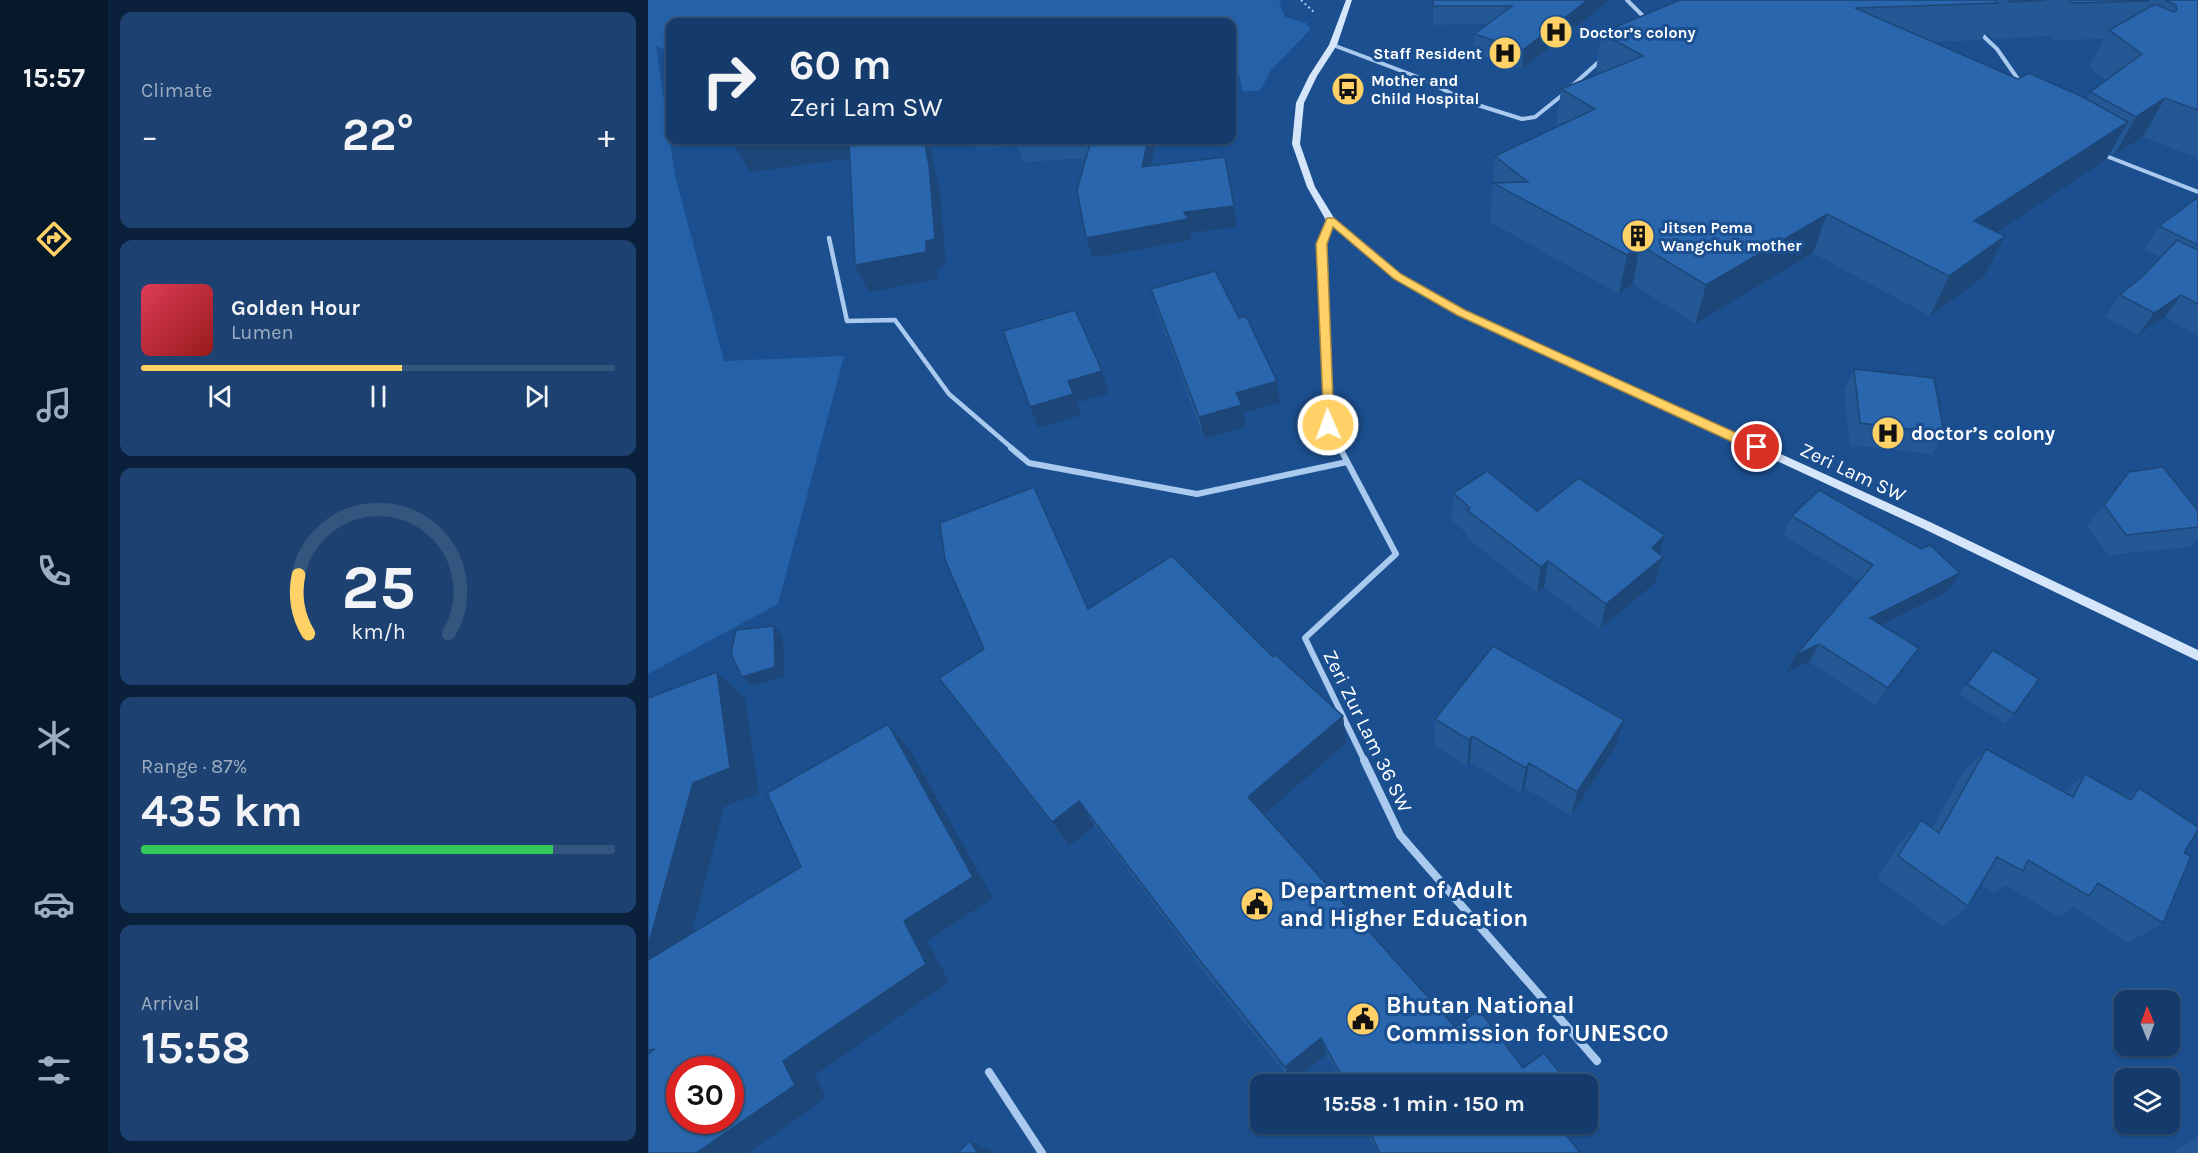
<!DOCTYPE html>
<meta charset="utf-8">
<style>
body{margin:0;font-family:Karla,sans-serif;background:#1d4271;color:#f1f3f6;height:100vh;display:flex;flex-direction:column;font-size:22px;white-space:nowrap}
*{box-sizing:border-box;margin:0}
p{font-size:20px;color:#9dadc1}
.icon{flex:none;width:33px;height:33px;fill:none;stroke:currentColor;stroke-width:2;stroke-linecap:round;stroke-linejoin:round}
.map{position:relative;flex:1;overflow:hidden}
.side{display:flex;flex-direction:column;gap:12px;padding:12px;background:#0b203b;width:540px}
.side>*{flex:none}
.hud{position:absolute;left:18px;top:18px;width:570px;height:126px;border-radius:12px;box-shadow:0 2px 4px #0004,0 0 0 2px #33557e;background:#143b6b;color:#f1f3f6;overflow:hidden}
.needle{width:39px;rotate:359deg}
.fabs{position:absolute;left:1466px;top:990px;display:grid;gap:12px}
.fabs a{display:grid;place-items:center;width:66px;height:66px;border-radius:12px;background:#143b6b;box-shadow:0 2px 4px #0004,0 0 0 2px #33557e;font-size:30px}
.speed{position:absolute;left:18px;top:1056px;display:flex;gap:12px;font-size:30px;font-weight:700;text-align:center}
.speed>*{display:grid;place-content:center;width:78px;height:78px;border-radius:50%;background:#143b6b;box-shadow:0 2px 4px #0004,0 0 0 2px #33557e;line-height:1}
.speed .limit{border:9px solid #d22;background:#fff;color:#111}
.pin{position:absolute;display:grid;place-items:center;width:51px;height:51px;color:#fff;margin:-26px;border:3px solid #fff;border-radius:50%;box-shadow:0 2px 6px #0007}
.me{position:absolute;width:66px;margin:-33px;rotate:358deg;stroke-linejoin:round;filter:drop-shadow(0 0 4px #0008)}
.turn{display:flex;align-items:center;gap:21px;height:126px;padding:0 24px;font-size:27px}
.turn .icon{width:78px;height:78px;stroke-width:2.5}
.turn b{display:block;font-size:42px;line-height:51px}
.big{font-size:45px;font-weight:700;line-height:1.1}
.side .tile{flex:1;display:flex;flex-direction:column;justify-content:center;gap:9px;min-width:0;padding:0 21px;border-radius:12px;background:#1d4271}
.side .dial{align-items:center;gap:0}
.dial svg{height:156px;overflow:visible;fill:none;stroke:#33557e;stroke-width:7;stroke-linecap:round;text-anchor:middle}
.dial text{fill:#f1f3f6;stroke:none}
.song{display:flex;align-items:center;gap:18px}
.cover{width:72px;height:72px;border-radius:9px;background:linear-gradient(135deg,hsl(350 70% 55%),hsl(0 70% 35%))}
.played{height:6px;border-radius:3px;background:linear-gradient(90deg,#ffd166 55%,#33557e 55%)}
.keys{display:flex;justify-content:space-around;direction:ltr}
.heat{display:flex;justify-content:space-between;align-items:center;font-size:33px;direction:ltr}
.charge{height:9px;border-radius:4px;background:linear-gradient(90deg,#34c759 87%,#33557e 0)}
.trip{position:absolute;left:602px;top:1074px;width:348px;height:60px;border-radius:12px;background:#143b6b;box-shadow:0 2px 4px #0004,0 0 0 2px #33557e;font-weight:700;line-height:60px;text-align:center}
main{display:flex;flex:1;min-height:0}
.menu{display:flex;flex-direction:column;width:108px;justify-content:space-around;align-items:center;background:#08182b;color:#9dadc1}
.menu .icon{width:42px;height:42px}
.menu .current{color:#ffd166}
.menu b{font-size:27px;color:#f1f3f6}
.map>svg:first-child{display:block}
.green{fill:#2461a8}
.lines{fill:none;stroke-linecap:round;stroke-linejoin:round}
.path{stroke:#a9c9ee;stroke-width:2;stroke-dasharray:2 3;stroke-linecap:butt}
.street-far3{stroke:#a9c9ee;stroke-width:4}
.street-far2{stroke:#a9c9ee;stroke-width:4.5}
.street-far1{stroke:#a9c9ee;stroke-width:6}
.street{stroke:#a9c9ee;stroke-width:8}
.secondary{fill:#d6e6fa;fill-rule:evenodd}
.wall{fill:#245895;fill-rule:evenodd}
.shaded-wall{fill:#1d4779}
.building{fill:#2a66ad;stroke:#1d4779;stroke-width:1.5;fill-rule:evenodd}
.route{fill:#ffd166;stroke:#a68842;stroke-width:1.5}
.labels{text-anchor:middle;stroke-width:6;stroke-linejoin:round;paint-order:stroke}
.far-poi-label{font-size:16px;font-weight:bold;fill:#fff;stroke:#1b4f8f;text-anchor:start}
.poi-label{font-size:20px;font-weight:bold;fill:#fff;stroke:#1b4f8f;text-anchor:start}
.street-label{font-size:20px;fill:#fff;stroke:#1b4f8f}
.near-poi-label{font-size:24px;font-weight:bold;fill:#fff;stroke:#1b4f8f;text-anchor:start}
</style>
<main>
<nav class="menu">
<b>15:57</b>
<svg class="icon current" aria-label="directions" viewBox="0 0 24 24"><path d="M12 3l9 9-9 9-9-9zM9 14v-3h6M13 9l2 2-2 2"/></svg>
<svg class="icon" aria-label="music" viewBox="0 0 24 24"><path d="M9 18V5l10-2v13"/><circle cx="6" cy="18" r="3"/><circle cx="16" cy="16" r="3"/></svg>
<svg class="icon" aria-label="phone" viewBox="0 0 24 24"><path d="M5 4h4l2 5-3 2q2 4 5 5l2-3 5 2v4C11 20 4 13 5 4z"/></svg>
<svg class="icon" aria-label="climate" viewBox="0 0 24 24"><path d="M12 3v18M4 7l16 10M4 17L20 7"/></svg>
<svg class="icon" aria-label="car" viewBox="0 0 24 24"><path d="M5 17H2v-5l4-1 3-4h7l3 4 3 1v5h-3M9 17h6M6 11h13"/><circle cx="7" cy="17" r="2"/><circle cx="17" cy="17" r="2"/></svg>
<svg class="icon" aria-label="filters" viewBox="0 0 24 24"><path d="M4 7h16M4 17h16"/><circle cx="9" cy="7" r="2"/><circle cx="15" cy="17" r="2"/></svg>
</nav>
<section class="side">
<div class="tile"><p>Climate</p>
<div class="heat"><a>−</a><b class="big">22°</b><a>+</a></div>
</div>
<div class="tile">
<div class="song"><i class="cover"></i><div><b>Golden Hour</b><p>Lumen</p></div></div>
<div class="played"></div>
<div class="keys"><svg class="icon" aria-label="previous" viewBox="0 0 24 24"><path d="M18 5L8 12l10 7zM5 5v14"/></svg><svg class="icon" aria-label="pause" viewBox="0 0 24 24"><path d="M8 5v14M16 5v14"/></svg><svg class="icon" aria-label="next" viewBox="0 0 24 24"><path d="M6 5l10 7-10 7zM19 5v14"/></svg></div>
</div>
<div class="tile dial"><svg viewBox="0 0 100 80">
<path d="M14 69A42 42 0 1 1 86 69"/>
<path d="M14 69A42 42 0 0 1 9 39" stroke="#ffd166"/>
<text x="50" y="56" font-size="32" font-weight="700">25</text>
<text x="50" y="72" font-size="11">km/h</text>
</svg></div>
<div class="tile"><p>Range · 87%</p><b class="big">435 km</b><div class="charge"></div></div>
<div class="tile"><p>Arrival</p><b class="big">15:58</b></div>
</section>
<div class="map">
<svg width="1550" height="1153" viewBox="0 0 1550 1153">
<rect width="100%" height="100%" fill="#1b4f8f"/>
<polygon class="green" points="0,0 633,0 631,2 637,17 658,23 663,29 623,70 612,91 595,91 584,46 584,22 22,22 22,52 8,46 27,175 76,361 196,356 130,604 0,674"/>
<g class="lines">
<polyline class="path" points="653,0 667,13"/>
<g class="street-far3">
<polyline points="979,0 998,19"/>
<polyline points="1332,33 1349,49 1374,85"/>
<polyline points="685,45 775,79 820,102 874,119 887,117 917,93"/>
<polyline points="924,86 954,59"/>
<polyline points="1453,154 1550,192"/>
</g>
<g class="street-far2">
<polyline points="682,220 674,244 680,425 693,449"/>
<polyline points="181,238 199,321 247,320 301,394 365,449"/>
</g>
<g class="street-far1">
<polyline points="363,448 381,463 549,494 699,462"/>
<polyline points="692,448 748,554 657,638 717,762"/>
</g>
<g class="street">
<polyline points="716,760 752,835 949,1061"/>
<polyline points="341,1072 394,1153"/>
</g>
<polygon class="secondary" points="698,0 704,0 689,45 669,76 656,103 652,144 667,187 686,218 752,274 816,310 1282,522 1550,650 1550,661 1274,528 810,314 746,278 679,222 659,187 644,144 648,103 661,76 681,45"/>
</g>
<g class="wall">
<polygon points="785,0 962,0 874,69 825,53 826,34 839,24 785,25"/>
<path d="M1032,0H1550V158L1495,137L1466,155L1462,153L1458,160L1349,232L1357,236L1337,276L1282,316L1165,253L1047,324L985,284L971,294L842,222L847,156L908,127L913,89L952,73L948,70L953,33ZM1337,32L1346,39L1401,36L1407,40L1456,39L1441,67L1458,80L1442,92L1439,99L1370,79L1284,42L1334,40Z"/>
<polygon points="325,140 509,140 503,166 589,227 542,233 544,240 445,258 438,238 438,158 375,162 369,146 329,150"/>
<polygon points="1550,197 1550,336 1517,317 1490,335 1457,317 1472,295 1495,276 1513,257 1496,249 1511,226"/>
<polygon points="503,289 632,403 596,413 598,427 556,439 509,311"/>
<polygon points="1206,369 1296,433 1284,454 1202,445 1196,391"/>
<polygon points="1481,472 1550,511 1550,539 1542,547 1460,555 1439,526"/>
<polygon points="805,493 889,511 1012,554 1015,557 1007,583 952,629 896,587 889,593 818,537 818,533 804,520"/>
<polygon points="1144,516 1299,592 1233,625 1258,666 1228,706 1161,662 1138,673 1148,655 1211,581 1135,535"/>
<polygon points="440,609 625,657 695,716 698,743 616,815 807,1027 875,1068 921,1084 694,1084 679,1054 644,1082 561,978 447,826 421,846 311,705 291,678"/>
<polygon points="1337,660 1366,714 1357,723 1311,694"/>
<polygon points="787,719 968,746 923,816 877,788 873,793 822,762 819,766 786,745"/>
<polygon points="1338,749 1416,792 1437,774 1479,797 1491,788 1536,853 1515,923 1480,943 1425,907 1411,917 1357,885 1347,893 1333,885 1320,906 1295,927 1229,878 1251,844 1273,820 1284,828 1314,774"/>
<polygon points="714,1124 918,1124 913,1128 932,1153 730,1153"/>
<polygon points="1550,1138 1550,1153 1522,1153"/>
</g>
<g class="shaded-wall">
<polygon points="940,0 962,0 874,69 875,50"/>
<polygon points="1517,98 1495,137 1466,155 1488,117"/>
<polygon points="1480,122 1458,160 1307,260 1326,221"/>
<polygon points="135,140 205,140 213,157 102,172 87,146"/>
<polygon points="276,140 281,140 292,191 298,266 289,268 290,279 221,292 207,265 278,241"/>
<polygon points="500,140 509,140 498,187 494,167"/>
<polygon points="586,206 589,227 542,233 544,240 445,258 438,238 536,212"/>
<polygon points="1179,214 1165,253 1047,324 1058,285"/>
<polygon points="1357,236 1337,276 1282,316 1301,276"/>
<polygon points="992,245 985,284 971,294 979,255"/>
<polygon points="1533,295 1517,317 1490,335 1506,313"/>
<polygon points="454,371 461,393 429,403 433,415 391,428 382,407 420,381"/>
<polygon points="629,381 632,403 596,413 598,427 556,439 551,417 588,393"/>
<polygon points="1017,535 1010,561 1015,557 1007,583 952,629 958,604 1004,548"/>
<polygon points="900,561 896,587 889,593 893,567"/>
<polygon points="1312,573 1299,592 1211,636 1222,618"/>
<polygon points="126,626 135,636 136,677 104,686 94,677"/>
<polygon points="1171,644 1161,662 1138,673 1148,655"/>
<polygon points="1271,648 1258,666 1228,706 1240,688"/>
<polygon points="69,672 97,698 111,793 76,807 32,981 0,965 0,946 45,783"/>
<polygon points="695,716 698,743 608,822 600,797"/>
<polygon points="976,720 968,746 923,816 929,792"/>
<polygon points="240,724 262,750 345,898 279,941 301,982 167,1075 178,1098 100,1153 50,1153 50,1152 135,1061 256,921"/>
<polygon points="824,736 822,762 819,766 821,740"/>
<polygon points="881,763 877,788 873,793 878,768"/>
<polygon points="431,801 447,826 421,846 404,822"/>
<polygon points="673,1038 679,1054 644,1082 637,1067"/>
<polygon points="911,1124 918,1124 903,1136"/>
<polygon points="322,1141 346,1152 346,1153 330,1153"/>
</g>
<g class="building">
<polygon points="785,0 940,0 875,50 826,34 864,6 785,6"/>
<polygon points="1032,0 1347,0 1350,3 1207,8 1370,79 1381,73 1435,97 1480,122 1326,221 1357,236 1301,276 1179,214 1058,285 992,245 979,255 845,183 880,182 847,156 947,109 913,89 995,56 953,33"/>
<polygon points="1359,0 1398,0 1362,2"/>
<polygon points="1420,0 1498,0 1501,1 1424,3"/>
<polygon points="1516,0 1550,0 1550,110 1517,98 1488,117 1442,92 1494,54 1461,30 1507,4 1526,12 1529,10 1528,5"/>
<polygon points="540,18 540,22 485,22"/>
<polygon points="88,140 135,140 87,146"/>
<polygon points="201,140 276,140 281,165 287,239 278,241 278,252 207,265"/>
<polygon points="368,140 399,140 368,141"/>
<polygon points="443,140 500,140 494,167 577,157 586,206 536,212 540,219 438,238 429,190"/>
<polygon points="1550,197 1550,245 1511,226"/>
<polygon points="1529,240 1550,250 1550,304 1533,295 1506,313 1472,295 1495,276"/>
<polygon points="567,271 591,318 598,316 629,381 588,393 594,405 551,417 503,289"/>
<polygon points="427,310 454,371 420,381 425,394 382,407 355,331"/>
<polygon points="1206,369 1286,378 1296,433 1212,423"/>
<polygon points="1515,467 1550,511 1550,527 1478,535 1456,505 1481,472"/>
<polygon points="839,471 889,511 931,478 1017,535 1004,548 1015,557 958,604 900,561 893,567 819,510 822,508 805,493"/>
<polygon points="386,487 440,609 524,556 625,657 628,655 695,716 600,797 807,1027 831,1010 875,1068 896,1053 921,1084 698,1084 673,1038 637,1067 550,958 431,801 404,822 291,678 336,649 297,560 292,523"/>
<polygon points="1171,490 1273,549 1282,545 1312,573 1222,618 1271,648 1240,688 1171,644 1148,655 1225,565 1144,516"/>
<polygon points="126,626 127,667 94,677 83,654 88,630"/>
<polygon points="845,646 976,720 929,792 881,763 878,768 824,736 821,740 787,719"/>
<polygon points="1345,650 1391,679 1366,714 1319,684"/>
<polygon points="69,672 82,768 45,783 0,946 0,698"/>
<path d="M240,724L325,877L256,921L278,964L135,1061L147,1085L50,1152V1153H0V1054L7,1049L0,1050V960L153,867L119,793ZM32,1070H82V1120H32Z"/>
<polygon points="1338,749 1425,797 1437,774 1483,800 1491,788 1550,827 1550,830 1536,853 1543,856 1515,923 1450,883 1441,896 1380,860 1375,871 1349,857 1320,906 1250,856 1273,820 1291,833"/>
<polygon points="718,1124 911,1124 910,1124 932,1153 732,1153"/>
<polygon points="322,1141 330,1153 309,1153"/>
</g>
<polygon class="route" points="679,218 686,218 753,274 817,310 1113,444 1115,447 1109,452 1104,451 809,315 746,279 685,227 679,244 686,425 680,429 676,428 668,244"/>
<defs>
<g id="hospital-disc" transform="scale(1.725)"><circle r="9.5" fill="#ffd166" stroke="#1b4f8f"/><path d="M-5-5h3v3.5h4V-5h3V5h-3V1.5h-4V5h-3Z" fill="#111"/></g>
<g id="bus-disc" transform="scale(1.725)"><circle r="9.5" fill="#ffd166" stroke="#1b4f8f"/><path d="M-5-6H5V4H4V6H2V4H-2V6H-4V4H-5ZM-3.5-4V0h7V-4ZM-3.5 1.2v1.5H-2V1.2ZM2 1.2v1.5H3.5V1.2Z" fill="#111"/></g>
<g id="building-disc" transform="scale(1.725)"><circle r="9.5" fill="#ffd166" stroke="#1b4f8f"/><path d="M-4-6H4V6H1V3H-1V6H-4ZM-2.5-4.3h1.7v1.8h-1.7ZM.8-4.3h1.7v1.8H.8ZM-2.5-1h1.7V.8h-1.7ZM.8-1h1.7V.8H.8Z" fill="#111"/></g>
<g id="civic-disc" transform="scale(1.725)"><circle r="9.5" fill="#ffd166" stroke="#1b4f8f"/><path d="M-.6-6.5H3V-4.5H.6V-3L4-1V1h2V6H-6V1h2V-1L-.6-3ZM-1.2 2.5V6h2.4V2.5Z" fill="#111"/></g>
</defs>
<g fill-rule="evenodd">
<use href="#hospital-disc" x="908" y="32"/>
<use href="#hospital-disc" x="857" y="53"/>
<use href="#bus-disc" x="700" y="89"/>
<use href="#building-disc" x="990" y="236"/>
<use href="#hospital-disc" x="1240" y="433"/>
<use href="#civic-disc" x="609" y="904"/>
<use href="#civic-disc" x="715" y="1019"/>
</g>
<g class="labels">
<g class="far-poi-label">
<text x="931" y="38">Doctor’s colony</text>
<text x="834" y="59" text-anchor="end">Staff Resident</text>
<text x="723" y="86">Mother and<tspan x="723" dy="18">Child Hospital</tspan></text>
<text x="1013" y="233">Jitsen Pema<tspan x="1013" dy="18">Wangchuk mother</tspan></text>
</g>
<g class="poi-label">
<text x="1263" y="440">doctor’s colony</text>
</g>
<g class="street-label">
<text transform="translate(1205 472) rotate(25)" y="7">Zeri Lam SW</text>
<text transform="translate(720 731) rotate(64)" y="7">Zeri Zur Lam 36 SW</text>
</g>
<g class="near-poi-label">
<text x="632" y="898">Department of Adult<tspan x="632" dy="28">and Higher Education</tspan></text>
<text x="738" y="1013">Bhutan National<tspan x="738" dy="28">Commission for UNESCO</tspan></text>
</g>
</g>
</svg>
<div class="fabs">
<a><svg class="needle" viewBox="-14 -14 28 28"><path d="M0-13l5 13h-10z" fill="#e53935"/><path d="M0 13l5-13h-10z" fill="#9dadc1"/></svg></a>
<a><svg class="icon" aria-label="layers" viewBox="0 0 24 24"><path d="M12 4l9 5-9 5-9-5zM3 14l9 5 9-5"/></svg></a>
</div>
<div class="speed"><div class="limit">30</div></div>
<div class="pin" style="left:1109px;top:447px;background:#d93025"><svg class="icon" aria-label="arrive" viewBox="0 0 24 24"><path d="M6 21V4h12l-3 4 3 4H6"/></svg></div>
<svg class="me" style="left:680px;top:425px" viewBox="-20 -20 40 40"><circle r="17" fill="#ffd166" stroke="#fff" stroke-width="3"/><path d="M0-11L8 9 0 5-8 9z" fill="#fff"/></svg>
<div class="trip">15:58 · 1 min · 150 m</div>
<div class="hud">
<div class="turn"><svg class="icon" aria-label="right" viewBox="0 0 24 24"><path d="M7 20v-9h11M14 6l5 5-5 5"/></svg><div><b>60 m</b>Zeri Lam SW</div></div>
</div>
</div>
</main>
